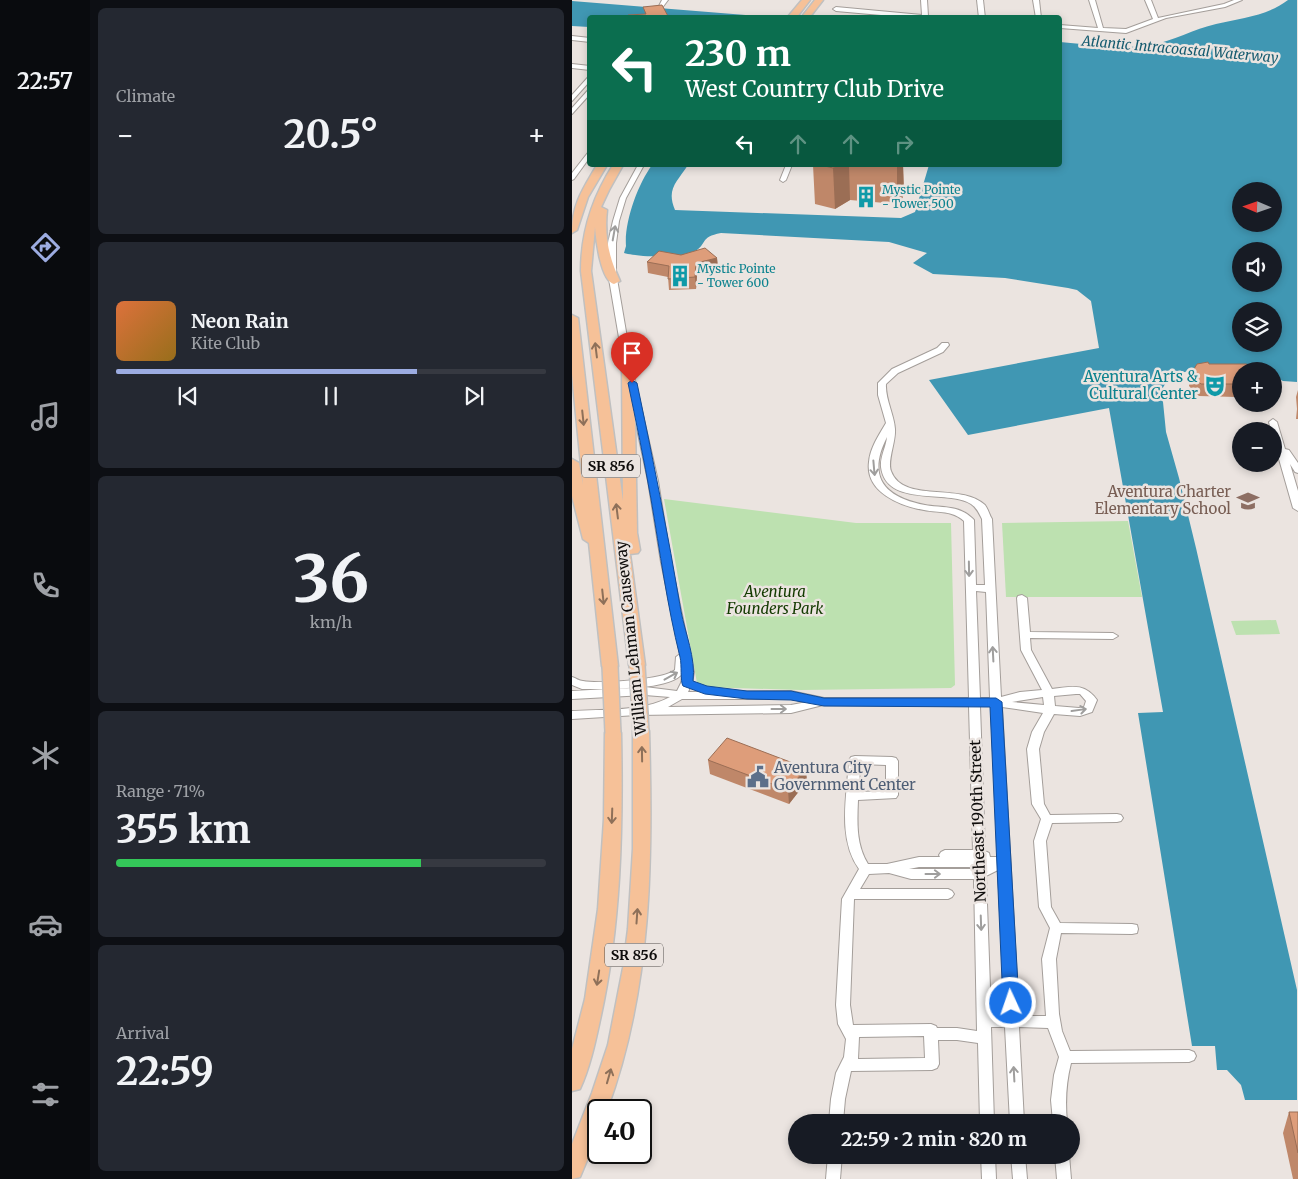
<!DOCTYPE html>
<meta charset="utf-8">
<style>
body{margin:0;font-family:Merriweather,serif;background:#242831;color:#f1f3f6;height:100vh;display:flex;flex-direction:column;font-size:19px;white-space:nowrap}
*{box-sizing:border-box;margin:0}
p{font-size:16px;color:#9ea1a6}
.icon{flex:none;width:28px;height:28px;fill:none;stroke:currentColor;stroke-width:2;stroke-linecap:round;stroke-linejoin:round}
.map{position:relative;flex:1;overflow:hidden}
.drawer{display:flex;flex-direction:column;gap:8px;padding:8px;background:#0d0f14;width:482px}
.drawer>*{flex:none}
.hud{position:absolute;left:15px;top:15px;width:475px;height:152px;border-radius:5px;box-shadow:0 2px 8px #0003;background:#0b6e4f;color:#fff;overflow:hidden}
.needle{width:32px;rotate:272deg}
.tools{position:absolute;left:660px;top:182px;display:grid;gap:10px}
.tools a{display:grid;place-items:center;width:50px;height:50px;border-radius:50%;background:#171b24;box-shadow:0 2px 8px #0003;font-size:25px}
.speed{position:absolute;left:15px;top:1099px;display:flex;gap:10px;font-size:25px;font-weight:700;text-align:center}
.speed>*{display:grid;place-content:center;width:65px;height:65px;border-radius:50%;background:#171b24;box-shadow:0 2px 8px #0003;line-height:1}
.speed .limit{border:2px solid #111;border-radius:8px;background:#fff;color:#111}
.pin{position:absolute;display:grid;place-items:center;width:42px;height:42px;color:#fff;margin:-51px -21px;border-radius:50% 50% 50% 0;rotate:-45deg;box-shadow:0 0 5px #0007}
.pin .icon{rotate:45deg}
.me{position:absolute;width:55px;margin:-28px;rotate:357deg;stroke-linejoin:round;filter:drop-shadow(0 0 4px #0008)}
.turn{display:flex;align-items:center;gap:18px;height:105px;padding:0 15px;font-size:22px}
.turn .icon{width:65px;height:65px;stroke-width:2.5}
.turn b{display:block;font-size:35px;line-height:42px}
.lanes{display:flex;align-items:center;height:48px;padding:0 15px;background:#0003;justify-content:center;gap:25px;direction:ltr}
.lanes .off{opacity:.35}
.big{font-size:38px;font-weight:700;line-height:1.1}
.drawer .tile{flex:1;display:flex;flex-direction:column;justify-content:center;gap:8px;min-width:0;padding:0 18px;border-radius:8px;background:#242831}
.drawer .dial{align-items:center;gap:0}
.dial b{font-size:65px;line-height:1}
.song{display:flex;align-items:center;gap:15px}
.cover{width:60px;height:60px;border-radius:8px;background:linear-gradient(135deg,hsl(20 70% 55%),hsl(40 70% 35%))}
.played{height:5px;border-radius:2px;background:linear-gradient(90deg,#9cace1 70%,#363941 70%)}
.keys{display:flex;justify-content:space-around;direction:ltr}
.heat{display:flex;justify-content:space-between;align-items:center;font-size:28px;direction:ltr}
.charge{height:8px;border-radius:4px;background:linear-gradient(90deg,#34c759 71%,#363941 0)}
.trip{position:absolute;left:216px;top:1114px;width:292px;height:50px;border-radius:25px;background:#171b24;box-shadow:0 2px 8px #0003;font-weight:700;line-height:50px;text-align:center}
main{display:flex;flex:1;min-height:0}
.tabs{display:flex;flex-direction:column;width:90px;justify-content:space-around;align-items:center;background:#090b0e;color:#9ea1a6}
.tabs .icon{width:35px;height:35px}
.tabs .on{color:#9cace1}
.tabs b{font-size:22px;color:#f1f3f6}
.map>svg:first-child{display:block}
.green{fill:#bde1b0}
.water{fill:#4097b3;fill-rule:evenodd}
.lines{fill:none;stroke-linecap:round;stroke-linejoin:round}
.minor-casing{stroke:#a49e9a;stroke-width:2}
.highway-casing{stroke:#c0c0c0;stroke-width:3}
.minor{fill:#fff;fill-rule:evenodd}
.highway{fill:#f6c198;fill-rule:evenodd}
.highway-bridge-casing{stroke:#c0c0c0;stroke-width:18;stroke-linecap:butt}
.highway-bridge{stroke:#f6c198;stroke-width:15}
.wall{fill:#bf8769}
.shaded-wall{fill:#9b6e55}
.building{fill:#de9d7a;stroke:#9b6e55}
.oneway{stroke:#9f9e9d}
.oneway2{stroke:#8e7059}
.route{fill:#1a73e8;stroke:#114b97}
.labels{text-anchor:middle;stroke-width:5;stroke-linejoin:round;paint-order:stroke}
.far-culture-label{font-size:12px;fill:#0d838f;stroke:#ebe4e0;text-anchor:start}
.far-water-label{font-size:14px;font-style:italic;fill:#155b6f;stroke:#ebe4e0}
.shield{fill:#ebe4e0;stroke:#504d4b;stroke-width:1}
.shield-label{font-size:14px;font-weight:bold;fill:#0e0c0b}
.culture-label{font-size:15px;fill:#0d838f;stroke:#ebe4e0;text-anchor:end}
.education-label{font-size:15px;fill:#785e54;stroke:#ebe4e0;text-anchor:end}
.park-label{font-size:15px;font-style:italic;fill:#133b00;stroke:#ebe4e0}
.street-label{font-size:15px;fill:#0e0c0b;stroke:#ebe4e0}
.service-label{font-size:15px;fill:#4e5e75;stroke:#ebe4e0;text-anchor:start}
</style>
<main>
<nav class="tabs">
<b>22:57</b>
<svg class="icon on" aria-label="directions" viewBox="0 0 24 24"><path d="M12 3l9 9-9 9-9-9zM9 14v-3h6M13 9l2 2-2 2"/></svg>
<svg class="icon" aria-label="music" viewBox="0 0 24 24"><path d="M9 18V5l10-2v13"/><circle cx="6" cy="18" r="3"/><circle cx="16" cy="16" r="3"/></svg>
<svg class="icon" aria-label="phone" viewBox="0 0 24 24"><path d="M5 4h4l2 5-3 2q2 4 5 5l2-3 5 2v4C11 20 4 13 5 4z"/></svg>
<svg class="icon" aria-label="climate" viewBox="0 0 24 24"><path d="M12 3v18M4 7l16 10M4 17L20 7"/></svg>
<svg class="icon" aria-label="car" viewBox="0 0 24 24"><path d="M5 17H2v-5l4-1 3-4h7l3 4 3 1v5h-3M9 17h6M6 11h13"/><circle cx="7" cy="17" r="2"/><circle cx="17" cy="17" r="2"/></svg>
<svg class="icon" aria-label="filters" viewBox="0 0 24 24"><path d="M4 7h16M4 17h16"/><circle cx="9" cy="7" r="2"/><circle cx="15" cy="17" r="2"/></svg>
</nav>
<section class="drawer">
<div class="tile"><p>Climate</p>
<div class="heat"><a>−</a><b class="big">20.5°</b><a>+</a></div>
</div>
<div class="tile">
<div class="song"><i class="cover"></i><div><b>Neon Rain</b><p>Kite Club</p></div></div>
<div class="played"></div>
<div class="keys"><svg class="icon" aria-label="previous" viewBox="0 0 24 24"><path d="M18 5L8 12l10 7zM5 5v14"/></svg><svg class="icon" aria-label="pause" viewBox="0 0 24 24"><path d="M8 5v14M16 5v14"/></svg><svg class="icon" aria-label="next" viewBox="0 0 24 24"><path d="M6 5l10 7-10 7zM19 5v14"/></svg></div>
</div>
<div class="tile dial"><b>36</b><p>km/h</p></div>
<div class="tile"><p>Range · 71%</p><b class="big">355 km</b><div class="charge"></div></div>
<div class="tile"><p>Arrival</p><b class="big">22:59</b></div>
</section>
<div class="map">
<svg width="726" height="1179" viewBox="0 0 726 1179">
<rect width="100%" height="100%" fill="#ebe4e0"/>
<g class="green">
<polygon points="92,499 284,523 379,523 383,685 379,688 229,690 130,687 125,683"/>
<polygon points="556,521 570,597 434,597 430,523"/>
<polygon points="704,620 708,634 664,635 659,621"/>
</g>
<g class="water">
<path d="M716,0H725V382L711,381L701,376V371L622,370C609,372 592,378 590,392L594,432L607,478L624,548L725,990V1100H673L669,1085L655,1070H645L643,1046H620L566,713L591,712L537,408L396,435L357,380L527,348L519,301L505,290L496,288L433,278L361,274L341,263L355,253L317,242L149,233C127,237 136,244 122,252C109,259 66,257 52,253L54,246C52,222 66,184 80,165H116C105,182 94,189 103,210L329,218L343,212L357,165H488V42C517,44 549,50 579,45C601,41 622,29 644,24C669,18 695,16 716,0ZM669,191H701V224H669ZM669,251H701V284H669ZM669,311H701V344H669Z"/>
<polygon points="0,1 199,17 18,18 17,27 0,26"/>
</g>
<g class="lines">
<g class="minor-casing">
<g id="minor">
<polygon points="90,0 96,0 90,8 87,6"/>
<polygon points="349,0 355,0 356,16 368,18 343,18 264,11 261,9 264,7 350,15"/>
<polygon points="405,0 411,0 413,18 407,18"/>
<polygon points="461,0 467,0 469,18 464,18"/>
<polygon points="517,0 523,0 531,28 554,29 581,19 573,0 579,0 586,18 652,4 662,0 670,0 653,7 594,18 554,33 488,28 488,25 526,28"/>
<polygon points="0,36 18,38 18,42 0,40"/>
<polygon points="0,64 18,66 18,70 0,68"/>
<polygon points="18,75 18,81 0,101 0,95"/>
<polygon points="18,88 18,94 0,114 0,108"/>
<polygon points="18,150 18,157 2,179 0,180 0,173"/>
<path d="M66,165H72L54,198L47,221L44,243V273L60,367L86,481L99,562L122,672L120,683L116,692L219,691L252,698H397L392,521C380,510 367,513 352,510C328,506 293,492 297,462C298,448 307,435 314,423L306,395V383L320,369L365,348L370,343H376L377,345L371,352L326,373L314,384C313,399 322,414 323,429C324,442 315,461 319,471C331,504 389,482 413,505C416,509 417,514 420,519L429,697L448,692L470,690L449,650L445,598L446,596L450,595L455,598L458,632L541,633L546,636L541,639L458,638L459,650L480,689C499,687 512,682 525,700L520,712L508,716L482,714L472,732L467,749L472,804L478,815L545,814L549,815L551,818L549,821L545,822L480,823L474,841L479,907L488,923L560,924L565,925L566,929L565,933L560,934L489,933L484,959L487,1014L490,1031L498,1051L617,1050L622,1052L624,1056L622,1060L617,1062L499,1063C494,1083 493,1101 495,1122H481L479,1100L482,1075L487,1057L476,1028L447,1027L452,1122H438L433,1027H419L422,1122H408L406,1043L385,1040H366L367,1064L365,1068L360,1070L279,1071L273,1099L271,1122H257L259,1099L264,1073L272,1057L274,1039L266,1024L264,1005L270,899L287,869C265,838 275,796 277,760L279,757L283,756L320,757L324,758L326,761V795L324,798L286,800C285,823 284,845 296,864H315L347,857H368L367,855L369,852L373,850H401L397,706L251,705L219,713L65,715L0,719V711C30,709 71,712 98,697L73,695L0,699V691L73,687L105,691L109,683L111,673C98,691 32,689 10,689L0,685V677C4,678 7,681 11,681C26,684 92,680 103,670L104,657L108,654L89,562L76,481L52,367L36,273V243L41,221L48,198ZM315,437C314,447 308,457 309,467C314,508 376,489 399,504C405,508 407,513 410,519L413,585H404L402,520L400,518C386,505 370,508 353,505C311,497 295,476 315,437ZM404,591L414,592L418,698H408ZM504,694H508L514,701L512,707L507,708L483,706L482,696ZM471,697L472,705L440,702ZM110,699H219L235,702L219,705L96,707ZM408,706H419L426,857H418L417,853L413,851ZM430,707L471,713L460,732L455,749L460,804L469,819L462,841L467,907L478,928L470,959L474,1016H447ZM288,764L314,765V791L287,792ZM347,867H401V869H337ZM426,870L433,1016L419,1015L414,876ZM317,873L339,879H402L405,1031L385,1028H365L364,1026L359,1024L281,1025L278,1005L282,899H376L380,897L382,894L380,891L376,889H288L297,874ZM352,1036L353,1058L286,1059L287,1037Z"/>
<polygon points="214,165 220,165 214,180 211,182 208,180"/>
<polygon points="701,419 705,422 713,449 717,450 726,463 726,473 723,472 718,464 726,491 726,511 721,508 701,438 701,431 699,431 697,422"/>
<polygon points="256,1155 270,1155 268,1179 254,1179"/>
<polygon points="409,1155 423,1155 424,1179 410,1179"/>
<polygon points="439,1155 453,1155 455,1179 441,1179"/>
<polygon points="483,1155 497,1155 499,1179 485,1179"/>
</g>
</g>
<g class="highway-casing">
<g id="highway">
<polygon points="230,0 238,0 224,18 215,18"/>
<polygon points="243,0 251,0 237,18 229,18"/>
<path d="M25,165H35L16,197L5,230L0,233C0,204 11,189 25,165Z"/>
<path d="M41,165H51L37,190L29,207L35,210C32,236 37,258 48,281L42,284C29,281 24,240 23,227L19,271L51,501L50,367L56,363L62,367L65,533L68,550L66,553L58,554L73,665L71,669L65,670L59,669L57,665L9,271C9,232 20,198 41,165Z"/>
<polygon points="0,315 6,318 46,666 44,670 38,671 32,670 30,666 17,543 11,539 0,496 0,459 7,463 11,485 0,374"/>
<path d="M69,725L75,727L77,731C81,860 80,988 35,1110H26V1134L8,1177L0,1179V1144L20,1093L36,1045L51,968L56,929L61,849V731L63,727Z"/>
<path d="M41,727L47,729L49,733C51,829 49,926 28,1020C23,1043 18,1067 8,1089L0,1091V1049L13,999L26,909L32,819L33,733L35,729Z"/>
</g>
</g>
<use href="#minor" class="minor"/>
<use href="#highway" class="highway"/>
<g class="highway-bridge-casing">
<g id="highway-bridge">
<polyline points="65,665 69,731"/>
<polyline points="38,666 41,733"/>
</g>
</g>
<use href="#highway-bridge" class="highway-bridge"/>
</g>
<g class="wall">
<polygon points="241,165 331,165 332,194 328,203 325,204 278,200 263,209 243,204"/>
<polygon points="109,255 145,258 146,269 125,275 124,289 97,290 96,277 76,273 75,262"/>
<polygon points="637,364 669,371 669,399 664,397 627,396 617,386 619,374"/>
<polygon points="726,390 726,419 724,419 725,409 724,397"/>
<polygon points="136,760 235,781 217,804 138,774"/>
<polygon points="717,1112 726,1112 726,1179 721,1179 711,1133"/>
</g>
<g class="shaded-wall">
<polygon points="267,165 277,165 278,200 263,209 261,168"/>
<polygon points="325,165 331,165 332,194 328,203 325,204"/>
<polygon points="145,258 146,269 125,275 124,289 123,277 124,263"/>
<polygon points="234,768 235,781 217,804 216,790"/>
</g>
<g class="building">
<polygon points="90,5 97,18 56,18 56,15 74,14 71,7"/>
<polygon points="249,165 267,165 261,168"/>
<polygon points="133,248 145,258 124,263 123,277 96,279 97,266 75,262 87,251 109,255"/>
<polygon points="636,362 637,364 674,364 678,365 679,371 669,371 669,386 665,384 629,384 619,374 625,364"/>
<polygon points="155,738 234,768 216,790 136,760"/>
<polygon points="717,1112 726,1112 726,1153"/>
</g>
<defs><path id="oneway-shaft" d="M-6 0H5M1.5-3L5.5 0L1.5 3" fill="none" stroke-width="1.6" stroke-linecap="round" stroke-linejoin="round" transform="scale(1.25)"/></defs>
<g class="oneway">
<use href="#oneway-shaft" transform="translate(42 233) rotate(-80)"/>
<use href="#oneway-shaft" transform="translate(302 468) rotate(85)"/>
<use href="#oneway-shaft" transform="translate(397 569) rotate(89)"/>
<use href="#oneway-shaft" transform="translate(421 654) rotate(-93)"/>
<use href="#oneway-shaft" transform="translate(99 676) rotate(-29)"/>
<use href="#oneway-shaft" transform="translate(207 709)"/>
<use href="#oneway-shaft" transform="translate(507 710) rotate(-8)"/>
<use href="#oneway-shaft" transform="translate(361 874)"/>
<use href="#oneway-shaft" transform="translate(409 923) rotate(88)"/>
<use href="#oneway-shaft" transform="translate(442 1074) rotate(-93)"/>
</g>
<g class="oneway2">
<use href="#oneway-shaft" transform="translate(24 350) rotate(-97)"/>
<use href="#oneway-shaft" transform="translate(11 418) rotate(84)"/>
<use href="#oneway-shaft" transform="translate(45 511) rotate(-97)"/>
<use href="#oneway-shaft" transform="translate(31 597) rotate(84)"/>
<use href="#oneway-shaft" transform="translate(70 754) rotate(-91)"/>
<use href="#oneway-shaft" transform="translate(40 816) rotate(92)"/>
<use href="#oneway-shaft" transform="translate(65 916) rotate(-86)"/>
<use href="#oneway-shaft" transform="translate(26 978) rotate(99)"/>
<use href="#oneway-shaft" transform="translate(37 1076) rotate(-74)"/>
</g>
<path class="route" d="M60,380L65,383C81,459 96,534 109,611C113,633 124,658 121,681L135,686L175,691H219L252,698H424L430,702L447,1003L444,1008L439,1010L433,1008L431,1003L418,707L252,706L219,700L175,699L133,694L111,686C108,681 110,665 108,657C95,605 88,552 79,499C72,460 64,421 56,383Z"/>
<defs>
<g id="building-bare" transform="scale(1.725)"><path d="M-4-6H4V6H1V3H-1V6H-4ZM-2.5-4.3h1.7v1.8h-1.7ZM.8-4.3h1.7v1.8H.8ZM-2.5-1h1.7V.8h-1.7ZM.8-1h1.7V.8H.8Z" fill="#0f9aa8" stroke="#ebe4e0" stroke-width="2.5" paint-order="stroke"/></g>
<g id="theatre-bare" transform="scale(1.725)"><path d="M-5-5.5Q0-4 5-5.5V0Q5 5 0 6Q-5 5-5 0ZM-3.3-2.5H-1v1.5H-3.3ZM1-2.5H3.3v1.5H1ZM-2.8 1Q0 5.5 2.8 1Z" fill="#0f9aa8" stroke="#ebe4e0" stroke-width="2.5" paint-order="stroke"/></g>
<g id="school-bare" transform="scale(1.725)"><path d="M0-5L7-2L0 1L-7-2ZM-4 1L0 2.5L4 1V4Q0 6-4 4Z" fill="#8d6e63" stroke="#ebe4e0" stroke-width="2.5" paint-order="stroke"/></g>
<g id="civic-bare" transform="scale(1.725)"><path d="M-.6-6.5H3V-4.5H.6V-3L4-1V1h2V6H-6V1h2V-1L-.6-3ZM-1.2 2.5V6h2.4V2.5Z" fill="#5c6f8a" stroke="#ebe4e0" stroke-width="2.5" paint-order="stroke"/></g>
</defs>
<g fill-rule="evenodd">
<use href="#building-bare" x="294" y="197"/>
<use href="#building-bare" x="108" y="276"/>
<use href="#theatre-bare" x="643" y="386"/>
<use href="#school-bare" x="676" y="501"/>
<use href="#civic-bare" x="186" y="777"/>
</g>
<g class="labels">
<g class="far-culture-label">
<text x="310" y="194">Mystic Pointe<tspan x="310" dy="14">- Tower 500</tspan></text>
<text x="125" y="273">Mystic Pointe<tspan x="125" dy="14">- Tower 600</tspan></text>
</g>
<g class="far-water-label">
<text transform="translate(608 49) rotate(5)" y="5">Atlantic Intracoastal Waterway</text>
</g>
<g class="shield">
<rect x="10" y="454.5" width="58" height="23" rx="4"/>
<rect x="33" y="943.5" width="58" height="23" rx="4"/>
</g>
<g class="shield-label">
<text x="39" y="471">SR 856</text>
<text x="62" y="960">SR 856</text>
</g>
<g class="culture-label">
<text x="626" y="382">Aventura Arts &amp;<tspan x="626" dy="17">Cultural Center</tspan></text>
</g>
<g class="education-label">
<text x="659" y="497">Aventura Charter<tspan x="659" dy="17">Elementary School</tspan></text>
</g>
<g class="park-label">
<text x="203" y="597">Aventura<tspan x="203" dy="17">Founders Park</tspan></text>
</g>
<g class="street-label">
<text transform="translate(59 638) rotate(-96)" y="5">William Lehman Causeway</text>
<text transform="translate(406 821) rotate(-92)" y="5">Northeast 190th Street</text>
</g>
<g class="service-label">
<text x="202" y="773">Aventura City<tspan x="202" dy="17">Government Center</tspan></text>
</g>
</g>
</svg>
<div class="tools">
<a><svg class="needle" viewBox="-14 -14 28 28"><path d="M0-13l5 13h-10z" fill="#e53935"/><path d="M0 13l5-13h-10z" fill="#9ea1a6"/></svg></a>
<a><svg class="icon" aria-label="sound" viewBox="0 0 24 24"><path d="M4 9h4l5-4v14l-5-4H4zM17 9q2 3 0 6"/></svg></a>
<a><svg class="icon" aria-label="layers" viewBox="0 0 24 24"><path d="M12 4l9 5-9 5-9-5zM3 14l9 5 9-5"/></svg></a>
<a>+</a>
<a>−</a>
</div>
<div class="speed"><div class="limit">40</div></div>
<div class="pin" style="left:60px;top:383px;background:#d93025"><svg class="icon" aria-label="arrive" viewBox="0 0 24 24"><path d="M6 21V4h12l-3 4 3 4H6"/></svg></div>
<svg class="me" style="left:439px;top:1003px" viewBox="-20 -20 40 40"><circle r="17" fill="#1a73e8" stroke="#fff" stroke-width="3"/><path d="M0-11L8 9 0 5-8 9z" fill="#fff"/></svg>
<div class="trip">22:59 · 2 min · 820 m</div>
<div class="hud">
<div class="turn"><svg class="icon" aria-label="left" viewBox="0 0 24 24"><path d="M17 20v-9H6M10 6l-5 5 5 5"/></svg><div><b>230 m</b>West Country Club Drive</div></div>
<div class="lanes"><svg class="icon" aria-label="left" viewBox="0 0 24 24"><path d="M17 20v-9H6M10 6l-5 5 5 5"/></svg><svg class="icon off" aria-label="ahead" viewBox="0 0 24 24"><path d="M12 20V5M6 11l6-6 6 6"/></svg><svg class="icon off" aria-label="ahead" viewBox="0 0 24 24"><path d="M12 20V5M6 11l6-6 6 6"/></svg><svg class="icon off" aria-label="right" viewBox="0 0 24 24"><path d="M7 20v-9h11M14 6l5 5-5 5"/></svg></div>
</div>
</div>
</main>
